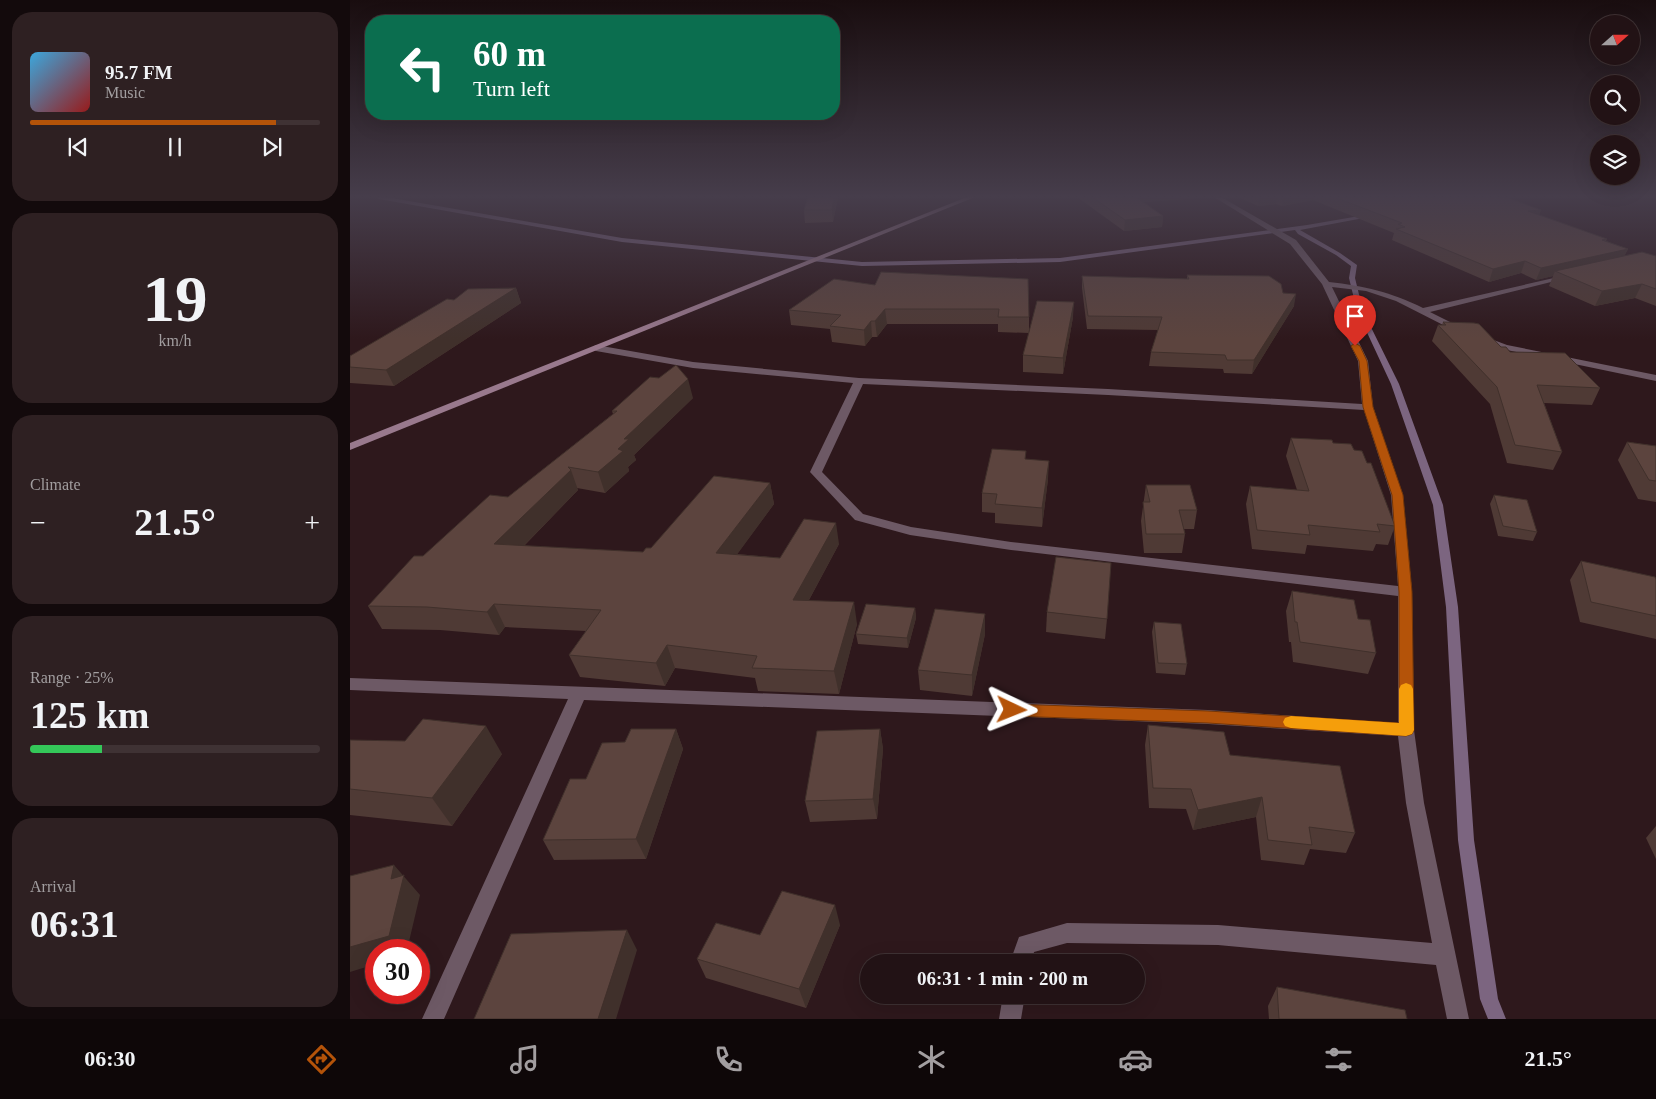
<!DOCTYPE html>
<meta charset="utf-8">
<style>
body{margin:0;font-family:Georgia,serif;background:#2e2022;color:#f1f3f6;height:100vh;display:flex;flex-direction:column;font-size:19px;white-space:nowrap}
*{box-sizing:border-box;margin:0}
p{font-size:16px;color:#a29ea0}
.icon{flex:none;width:28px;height:28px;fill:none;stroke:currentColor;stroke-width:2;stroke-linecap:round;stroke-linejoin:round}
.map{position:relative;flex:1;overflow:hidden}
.details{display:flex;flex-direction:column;gap:12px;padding:12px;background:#130a0c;width:350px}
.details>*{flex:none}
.top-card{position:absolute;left:15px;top:15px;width:475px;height:105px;border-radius:20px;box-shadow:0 5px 20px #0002,0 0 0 1px #3f3234;background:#0b6e4f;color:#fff;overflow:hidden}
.needle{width:32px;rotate:69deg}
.tools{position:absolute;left:1240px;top:15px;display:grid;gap:10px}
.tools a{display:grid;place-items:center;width:50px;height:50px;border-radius:50%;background:#221215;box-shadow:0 5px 20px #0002,0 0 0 1px #3f3234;font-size:25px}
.speed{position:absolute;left:15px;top:939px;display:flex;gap:10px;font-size:25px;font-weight:700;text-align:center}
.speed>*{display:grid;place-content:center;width:65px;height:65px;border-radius:50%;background:#221215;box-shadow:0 5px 20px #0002,0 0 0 1px #3f3234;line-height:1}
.speed .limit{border:8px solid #d22;background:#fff;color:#111}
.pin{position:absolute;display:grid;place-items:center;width:42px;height:42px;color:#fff;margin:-51px -21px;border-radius:50% 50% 50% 0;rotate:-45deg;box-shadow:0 0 5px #0007}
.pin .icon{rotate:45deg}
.me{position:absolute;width:55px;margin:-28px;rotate:92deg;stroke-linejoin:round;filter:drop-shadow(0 0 4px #0008)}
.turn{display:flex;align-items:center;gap:18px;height:105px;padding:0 25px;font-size:22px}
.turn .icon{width:65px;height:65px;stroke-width:2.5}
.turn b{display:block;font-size:35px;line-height:42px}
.big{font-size:38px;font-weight:700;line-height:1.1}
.details .tile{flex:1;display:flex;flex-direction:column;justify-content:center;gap:8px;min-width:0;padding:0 18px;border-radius:20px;background:#2e2022}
.details .dial{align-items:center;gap:0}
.dial b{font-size:65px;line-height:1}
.song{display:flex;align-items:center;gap:15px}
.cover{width:60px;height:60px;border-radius:8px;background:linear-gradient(135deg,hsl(200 70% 55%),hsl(0 70% 35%))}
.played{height:5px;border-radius:2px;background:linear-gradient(90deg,#b45309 85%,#3f3234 85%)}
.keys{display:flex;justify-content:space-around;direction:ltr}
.heat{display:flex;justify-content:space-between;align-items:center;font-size:28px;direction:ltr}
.charge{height:8px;border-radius:4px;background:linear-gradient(90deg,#34c759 25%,#3f3234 0)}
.trip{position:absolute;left:510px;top:954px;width:285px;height:50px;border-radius:25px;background:#221215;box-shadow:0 5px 20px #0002,0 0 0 1px #3f3234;font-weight:700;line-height:50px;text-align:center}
.dock{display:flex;height:80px;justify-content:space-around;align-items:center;background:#0e0708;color:#a29ea0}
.dock .icon{width:35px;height:35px}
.dock .selected{color:#b45309}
.dock b{font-size:22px;color:#f1f3f6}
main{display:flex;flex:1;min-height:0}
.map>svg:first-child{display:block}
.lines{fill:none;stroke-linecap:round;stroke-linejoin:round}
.stream{fill:#7c6580;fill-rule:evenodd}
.minor{fill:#6d5965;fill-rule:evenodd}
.secondary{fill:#99798d;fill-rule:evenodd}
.wall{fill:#4f3a35}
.shaded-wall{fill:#40302b}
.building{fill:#5c443e;stroke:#40302b}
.route{fill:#b45309;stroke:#753606}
.slow{fill:#f59e0b}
</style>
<main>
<section class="details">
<div class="tile">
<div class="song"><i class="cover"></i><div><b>95.7 FM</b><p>Music</p></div></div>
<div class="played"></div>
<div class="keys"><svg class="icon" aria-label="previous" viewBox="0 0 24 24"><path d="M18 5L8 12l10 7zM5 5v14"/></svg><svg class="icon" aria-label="pause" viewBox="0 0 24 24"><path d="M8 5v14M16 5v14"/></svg><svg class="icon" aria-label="next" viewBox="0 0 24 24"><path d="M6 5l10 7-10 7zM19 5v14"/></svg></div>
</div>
<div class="tile dial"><b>19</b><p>km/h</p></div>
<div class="tile"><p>Climate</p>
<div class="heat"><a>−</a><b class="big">21.5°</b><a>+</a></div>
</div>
<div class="tile"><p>Range · 25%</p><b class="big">125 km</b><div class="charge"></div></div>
<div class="tile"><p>Arrival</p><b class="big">06:31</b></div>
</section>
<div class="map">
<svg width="1306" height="1019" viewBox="0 0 1306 1019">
<rect width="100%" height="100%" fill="#2e181c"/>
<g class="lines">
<polygon class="stream" points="27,197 36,197 272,238 512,262 710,258 957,225 1021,214 1021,216 1019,217 950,230 990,253 1007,265 1005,278 1013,311 1049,384 1093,505 1108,607 1124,840 1148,999 1156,1019 1138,1019 1130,999 1108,840 1096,607 1083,505 1041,384 1007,311 999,278 1001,266 986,255 948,234 945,230 710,262 512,266 272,242 29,199"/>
<g class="minor">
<path d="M864,197H871L946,240L979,282C1014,286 1041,292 1073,308L1217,275L1221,277L1080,312L1110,327L1111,329L1107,332L1046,301L1016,291L982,287L1018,361L1023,407L1053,495L1062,592L1064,730L1074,803L1119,1019H1097L1086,965L868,945L717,943L684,952L682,962H660L669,937L717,923L868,925L1082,943L1056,803L1048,736L858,724L234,700L94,1019H72L218,699L0,690V678L858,710L1048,723V596L661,550L560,535L505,520L460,472L503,383L343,368L246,351L241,348L246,345L343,362L509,378L758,389L1012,404L1008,361L972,284L940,244ZM513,384L758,395L1014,410L1041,495L1048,586L661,542L561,527L513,514L472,472Z"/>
<polygon points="1133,336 1157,345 1306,375 1306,381 1152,349 1130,341 1130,337"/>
<polygon points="653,995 675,995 671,1019 649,1019"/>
</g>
<polygon class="secondary" points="617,197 625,197 0,450 0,443"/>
</g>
<g class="wall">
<polygon points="458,197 488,197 483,222 455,223 454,210"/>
<polygon points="727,197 863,197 794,202 813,216 812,227 774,231"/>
<polygon points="888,197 1156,197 1191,210 1189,215 1257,239 1256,241 1278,249 1274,256 1306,256 1306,306 1285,298 1245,306 1199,286 1203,276 1186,280 1171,273 1139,282 1042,240 1044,233 963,200 932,206 926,204 908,206"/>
<polygon points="531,272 679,317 679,333 723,317 713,374 673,372 673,355 679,333 648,332 648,324 537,324 527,337 522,337 515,346 482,342 480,329 441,325 439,310 525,285"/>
<polygon points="837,275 933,293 944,306 902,374 874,373 873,369 799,366 801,352 808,330 737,329 732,288 732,276 837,279"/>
<polygon points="166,288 171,303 44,386 0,383 0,356 104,300"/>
<polygon points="1093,322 1160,352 1250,388 1242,405 1194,403 1212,452 1203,470 1157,463 1140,404 1082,341 1088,325 1092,325"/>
<polygon points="343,398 284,455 286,460 278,467 279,471 255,493 227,488 228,490 174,546 293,552 420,483 424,504 387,554 430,558 489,544 459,600 507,624 489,694 408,691 405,678 325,668 315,686 230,677 219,655 236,631 155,627 149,635 90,630 32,629 18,606 73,556 158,497 263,414 262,411"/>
<polygon points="941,438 983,443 1004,450 1045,526 1038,545 1026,544 1023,551 957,545 955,554 902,549 896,504 900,486 947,490 936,456"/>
<polygon points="1277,442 1306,446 1306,502 1288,499 1268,460"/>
<polygon points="676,459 698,479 692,527 645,523 645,513 632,512 632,493"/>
<polygon points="796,485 847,510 844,529 834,529 835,534 832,553 794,553 791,521"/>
<polygon points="1144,495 1187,532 1183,541 1148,536 1140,504"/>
<polygon points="1231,561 1306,579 1306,639 1230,622 1220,580"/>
<polygon points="942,591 1008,619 1026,653 1018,674 943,662 941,642 939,642 936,611"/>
<polygon points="565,608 566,618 558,648 508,644 506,634"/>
<polygon points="697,612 757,619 755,639 696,632"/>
<polygon points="804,622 837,664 835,675 806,673 802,632"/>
<polygon points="635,634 622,696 570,690 568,670"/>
<polygon points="798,725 880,755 1005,833 996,853 960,849 954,865 911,860 906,817 843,830 836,809 799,808 795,745"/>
<polygon points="326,729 333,749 296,859 204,860 193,840 236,779 275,742"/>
<polygon points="530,729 533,749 527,819 460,822 455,801"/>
<polygon points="0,740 152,754 102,826 0,815"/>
<polygon points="1306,826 1306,859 1296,838"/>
<polygon points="490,925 456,1008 356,978 347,959 410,935"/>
<polygon points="927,987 1057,1019 919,1019 918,1006"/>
</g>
<g class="shaded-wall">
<polygon points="484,197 488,197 483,222 482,210"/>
<polygon points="780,197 863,197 780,203"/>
<polygon points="910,197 927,197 926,204 908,206"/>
<polygon points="934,197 964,197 963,200 932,206"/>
<polygon points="1191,210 1187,221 1178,211"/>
<polygon points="813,216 812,227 774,231 775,220"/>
<polygon points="1278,249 1272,261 1205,271 1203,276 1186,280 1191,268"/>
<polygon points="1175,261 1171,273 1139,282 1143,269"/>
<polygon points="1292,284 1285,298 1245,306 1252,291"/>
<polygon points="166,288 171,303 44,386 36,370"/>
<polygon points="946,294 944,306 902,374 904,360"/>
<polygon points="724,302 723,317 713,374 713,358"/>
<polygon points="535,309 537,324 527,337 525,321"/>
<polygon points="521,321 522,337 515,346 514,330"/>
<polygon points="338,379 343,398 284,455 286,460 278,467 279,471 255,493 248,472 268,449 274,439"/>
<polygon points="699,461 698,479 692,527 692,508"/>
<polygon points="221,470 228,490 154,566 144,544"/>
<polygon points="420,483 424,504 372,575 366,553"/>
<polygon points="486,523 489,544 447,622 443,600"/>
<polygon points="504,602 507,624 489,694 484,671"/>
<polygon points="144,604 155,627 149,635 137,612"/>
<polygon points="565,608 566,618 558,648 557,638"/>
<polygon points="635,614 635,634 622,696 622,675"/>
<polygon points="317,645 325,668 315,686 306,663"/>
<polygon points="136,726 152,754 102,826 82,798"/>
<polygon points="326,729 333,749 296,859 286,839"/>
<polygon points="530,729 533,749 527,819 523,799"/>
<polygon points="912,797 906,817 843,830 848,810"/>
<polygon points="44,865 70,895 57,950 26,950 26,964 0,972 0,947 41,879"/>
<polygon points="485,905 490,925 456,1008 449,989"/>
<polygon points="277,930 287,950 266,1019 248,1019"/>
</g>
<g class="building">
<polygon points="458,197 484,197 482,210 454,210"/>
<polygon points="742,197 786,197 813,216 775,220"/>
<polygon points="984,197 1156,197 1191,210 1178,211 1257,239 1252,240 1278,249 1191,268 1175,261 1143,269 1046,229 1055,227 1048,224 1052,223"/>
<polygon points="1292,252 1306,256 1306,289 1292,284 1252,291 1205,271"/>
<polygon points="531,272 678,279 679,317 648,317 649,309 535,309 525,321 521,321 514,330 480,326 491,315 439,310 484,279 525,285"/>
<polygon points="837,275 919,276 931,284 933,293 946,294 904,360 877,360 875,355 801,352 812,317 738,316 732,276 839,279"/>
<polygon points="166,288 36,370 0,367 0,356 97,299 104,300 118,289"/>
<polygon points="687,301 724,302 713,358 673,355"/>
<polygon points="1093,322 1124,323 1129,324 1151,347 1156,347 1160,352 1215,353 1250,388 1187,385 1212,452 1165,445 1147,387 1088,325 1096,325"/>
<polygon points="326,365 338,379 274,439 279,439 268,449 273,451 248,472 218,467 221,470 144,544 293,552 296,548 301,548 364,476 420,483 366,553 430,558 454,519 486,523 443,600 504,602 484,671 402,668 407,656 317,645 306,663 219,655 251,610 144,604 137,612 77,607 18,606 64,556 73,556 140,495 158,497 267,411 262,411 300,377 309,378"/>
<polygon points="941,438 982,440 983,443 1001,444 1004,450 1012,451 1017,463 1021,463 1045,526 1027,524 1030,532 958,525 960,535 907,530 900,486 959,491"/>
<polygon points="1277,442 1306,446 1306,481 1299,480"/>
<polygon points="642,449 676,451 675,459 699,461 692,508 645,504 647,494 632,493"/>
<polygon points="796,485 840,485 847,510 829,510 835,534 796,534 793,502 800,502"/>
<polygon points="1144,495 1177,500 1187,532 1153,526"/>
<polygon points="706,557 761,563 757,619 697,612"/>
<polygon points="1231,561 1305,577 1306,579 1306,616 1241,602"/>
<polygon points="942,591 1004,600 1008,619 1020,620 1026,653 950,642 947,622 945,622"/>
<polygon points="516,604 565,608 557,638 506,634"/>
<polygon points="585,609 635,614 622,675 568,670"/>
<polygon points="804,622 831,624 837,664 808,663"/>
<polygon points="73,719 136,726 82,798 0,789 0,740 55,741"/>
<polygon points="798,725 874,732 880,755 990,766 1005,833 959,827 962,845 918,840 912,797 848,810 841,789 803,788"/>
<polygon points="281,729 326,729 286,839 193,840 220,779 236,779 252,743 275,742"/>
<polygon points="530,729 523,799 455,801 467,731"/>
<polygon points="44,865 41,879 54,875 39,936 0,947 0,876"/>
<polygon points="432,891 485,905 449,989 347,959 366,923 410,935"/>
<polygon points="277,930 248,1019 124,1019 161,934"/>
<polygon points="927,987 1055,1010 1057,1019 929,1019"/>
</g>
<linearGradient id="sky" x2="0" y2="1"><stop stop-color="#190d0f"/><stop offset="0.58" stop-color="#463d4b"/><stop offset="1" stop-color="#463d4b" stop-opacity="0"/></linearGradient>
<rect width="1306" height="339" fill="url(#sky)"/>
<polygon class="route" points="1005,343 1010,346 1017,361 1023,407 1053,495 1062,592 1064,730 1062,734 1056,736 858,723 662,716 657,714 655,710 657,706 662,704 858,711 1049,723 1049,592 1042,495 1013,407 1009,361 1001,346"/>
<polygon class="slow" points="1056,683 1061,685 1063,689 1064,730 1062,734 1056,736 941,728 935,726 933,722 935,718 941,716 1049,723 1049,689 1051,685"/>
</svg>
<div class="tools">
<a><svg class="needle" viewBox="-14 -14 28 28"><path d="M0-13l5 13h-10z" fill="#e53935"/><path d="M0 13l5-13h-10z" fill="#a29ea0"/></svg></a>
<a><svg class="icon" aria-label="search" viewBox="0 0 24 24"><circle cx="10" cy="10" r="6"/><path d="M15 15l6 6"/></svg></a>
<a><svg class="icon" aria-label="layers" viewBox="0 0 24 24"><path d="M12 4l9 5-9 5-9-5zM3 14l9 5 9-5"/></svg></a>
</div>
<div class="speed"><div class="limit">30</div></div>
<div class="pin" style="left:1005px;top:346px;background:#d93025"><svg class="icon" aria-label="arrive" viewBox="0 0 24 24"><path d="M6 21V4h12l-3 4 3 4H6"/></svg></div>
<svg class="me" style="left:662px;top:710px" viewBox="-20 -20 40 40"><path d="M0-17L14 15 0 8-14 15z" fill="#b45309" stroke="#fff" stroke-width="4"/></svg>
<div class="trip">06:31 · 1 min · 200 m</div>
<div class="top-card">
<div class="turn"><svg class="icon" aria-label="left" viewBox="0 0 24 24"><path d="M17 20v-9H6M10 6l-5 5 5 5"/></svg><div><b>60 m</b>Turn left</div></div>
</div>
</div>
</main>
<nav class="dock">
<b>06:30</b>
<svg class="icon selected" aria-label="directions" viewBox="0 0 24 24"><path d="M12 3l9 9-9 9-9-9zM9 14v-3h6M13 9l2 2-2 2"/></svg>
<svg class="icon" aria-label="music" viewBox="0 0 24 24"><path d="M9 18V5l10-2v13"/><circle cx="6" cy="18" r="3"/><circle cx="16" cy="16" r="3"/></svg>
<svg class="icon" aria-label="phone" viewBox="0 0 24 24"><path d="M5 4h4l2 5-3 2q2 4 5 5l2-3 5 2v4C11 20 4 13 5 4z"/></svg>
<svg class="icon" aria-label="climate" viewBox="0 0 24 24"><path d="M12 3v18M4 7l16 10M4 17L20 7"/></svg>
<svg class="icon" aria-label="car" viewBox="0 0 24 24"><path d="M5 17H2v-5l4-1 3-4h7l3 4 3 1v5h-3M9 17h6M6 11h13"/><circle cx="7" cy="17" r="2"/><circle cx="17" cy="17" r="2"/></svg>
<svg class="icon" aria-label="filters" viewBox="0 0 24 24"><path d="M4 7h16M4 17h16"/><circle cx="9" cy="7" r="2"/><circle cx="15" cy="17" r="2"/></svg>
<b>21.5°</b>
</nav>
